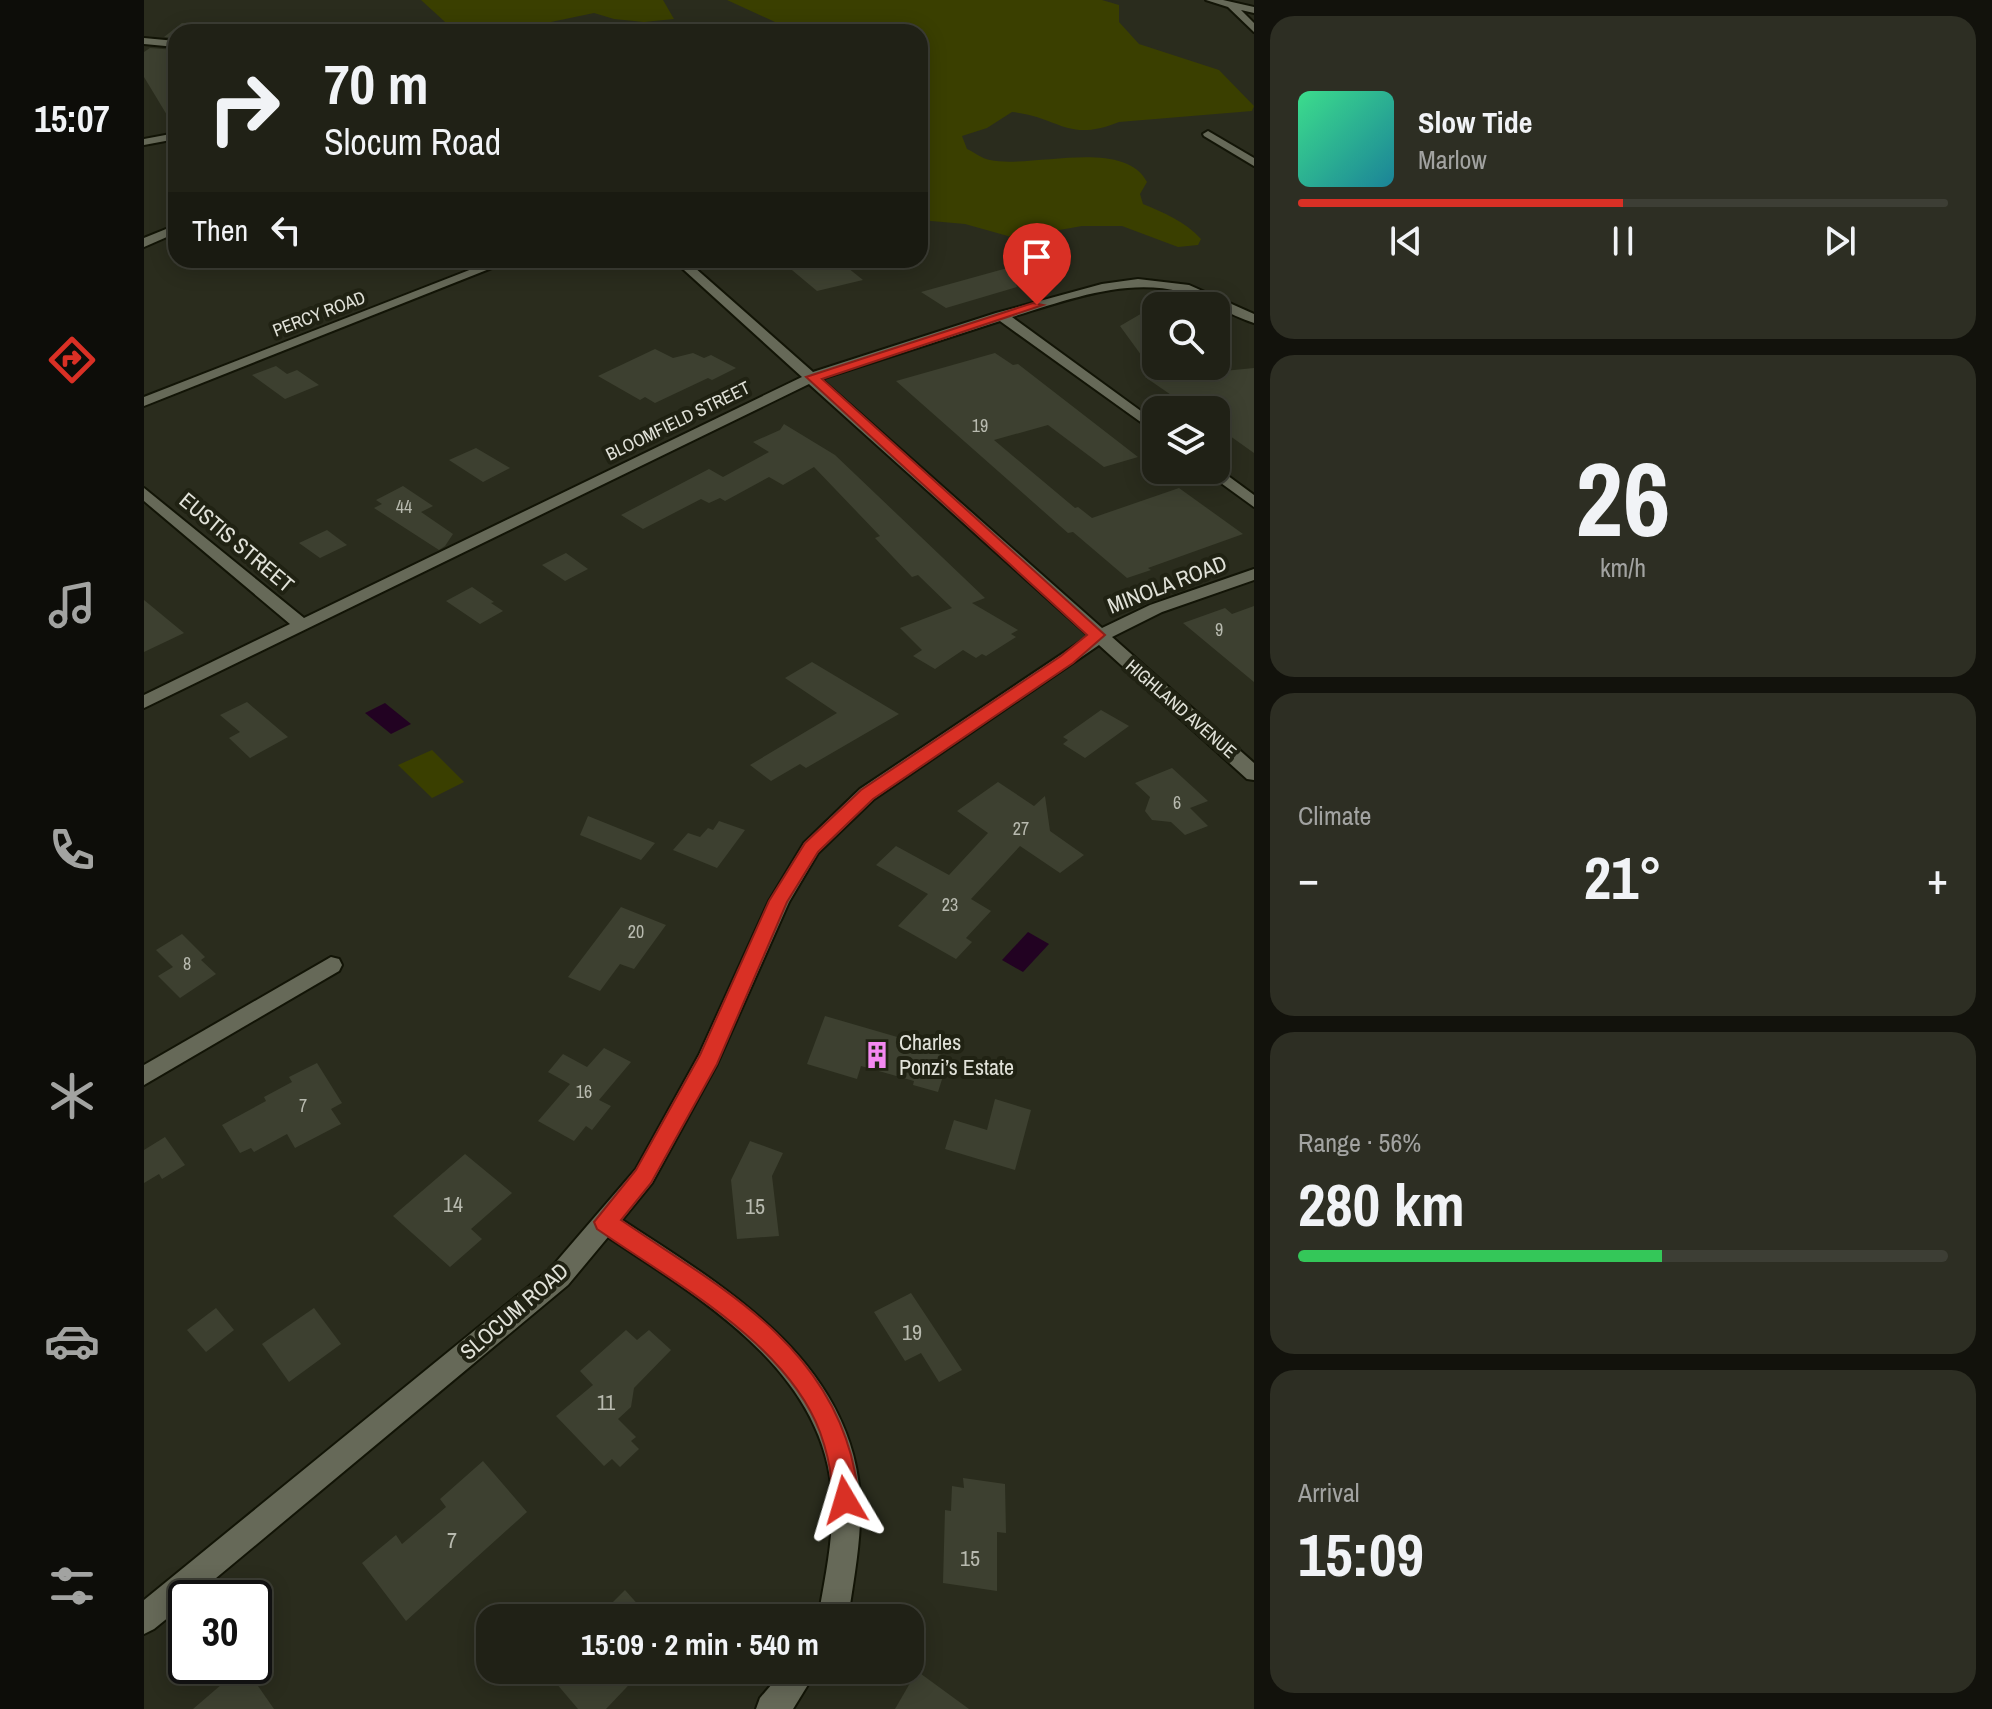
<!DOCTYPE html>
<meta charset="utf-8">
<style>
body{margin:0;font-family:"Archivo Narrow",sans-serif;background:#2d2e23;color:#f1f3f6;height:100vh;display:flex;flex-direction:column;font-size:30px;white-space:nowrap}
*{box-sizing:border-box;margin:0}
p{font-size:26px;color:#a2a3a1}
.icon{flex:none;width:44px;height:44px;fill:none;stroke:currentColor;stroke-width:2;stroke-linecap:round;stroke-linejoin:round}
.map{position:relative;flex:1;overflow:hidden}
.sheet{display:flex;flex-direction:column;gap:16px;padding:16px;background:#12120c;width:738px}
.sheet>*{flex:none}
.hud{position:absolute;left:24px;top:24px;width:760px;height:244px;border-radius:24px;box-shadow:0 4px 20px #0003,0 0 0 2px #3d3e35;background:#202116;color:#f1f3f6;overflow:hidden}
.fabs{position:absolute;left:998px;top:292px;display:grid;gap:16px}
.fabs a{display:grid;place-items:center;width:88px;height:88px;border-radius:16px;background:#202116;box-shadow:0 4px 20px #0003,0 0 0 2px #3d3e35;font-size:40px}
.speed{position:absolute;left:24px;top:1580px;display:flex;gap:16px;font-size:40px;font-weight:700;text-align:center}
.speed>*{display:grid;place-content:center;width:104px;height:104px;border-radius:50%;background:#202116;box-shadow:0 4px 20px #0003,0 0 0 2px #3d3e35;line-height:1}
.speed .limit{border:4px solid #111;border-radius:12px;background:#fff;color:#111}
.pin{position:absolute;display:grid;place-items:center;width:68px;height:68px;color:#fff;margin:-82px -34px;border-radius:50% 50% 50% 0;rotate:-45deg;box-shadow:0 0 8px #0007}
.pin .icon{rotate:45deg}
.me{position:absolute;width:88px;margin:-44px;rotate:353deg;stroke-linejoin:round;filter:drop-shadow(0 0 6px #0008)}
.turn{display:flex;align-items:center;gap:28px;height:168px;padding:0 24px;font-size:36px}
.turn .icon{width:104px;height:104px;stroke-width:2.5}
.turn b{display:block;font-size:56px;line-height:68px}
.then{display:flex;align-items:center;height:76px;padding:0 24px;background:#0003;gap:16px;font-size:30px}
.big{font-size:60px;font-weight:700;line-height:1.1}
.sheet .widget{flex:1;display:flex;flex-direction:column;justify-content:center;gap:12px;min-width:0;padding:0 28px;border-radius:24px;background:#2d2e23}
.sheet .dial{align-items:center;gap:0}
.dial b{font-size:104px;line-height:1}
.song{display:flex;align-items:center;gap:24px}
.cover{width:96px;height:96px;border-radius:12px;background:linear-gradient(135deg,hsl(150 70% 55%),hsl(190 70% 35%))}
.played{height:8px;border-radius:4px;background:linear-gradient(90deg,#d93025 50%,#3d3e35 50%)}
.keys{display:flex;justify-content:space-around;direction:ltr}
.heat{display:flex;justify-content:space-between;align-items:center;font-size:44px;direction:ltr}
.charge{height:12px;border-radius:6px;background:linear-gradient(90deg,#34c759 56%,#3d3e35 0)}
.trip{position:absolute;left:332px;top:1604px;width:448px;height:80px;border-radius:24px;background:#202116;box-shadow:0 4px 20px #0003,0 0 0 2px #3d3e35;font-weight:700;line-height:80px;text-align:center}
main{display:flex;flex:1;min-height:0}
.dock{display:flex;flex-direction:column;width:144px;justify-content:space-around;align-items:center;background:#0d0d09;color:#a2a3a1}
.dock .icon{width:56px;height:56px}
.dock .selected{color:#d93025}
.dock b{font-size:36px;color:#f1f3f6}
.map>svg:first-child{display:block}
.green{fill:#3a3f00}
.water{fill:#220222}
.building{fill:#3d4030}
.lines{fill:none;stroke-linecap:round;stroke-linejoin:round}
.street-casing{stroke:#121406;stroke-width:4}
.street{fill:#666958;fill-rule:evenodd}
.route{fill:#d93025;stroke:#8d1f18;stroke-width:2}
.labels{text-anchor:middle;stroke-width:8;stroke-linejoin:round;paint-order:stroke}
.far-street-label{font-size:18px;fill:#e1e2d9;stroke:#202213}
.number-label{font-size:18px;fill:#b8baaf}
.street-label{font-size:22px;fill:#e1e2d9;stroke:#202213}
.poi-label{font-size:22px;fill:#e1e2d9;stroke:#202213;text-anchor:start}
.near-number-label{font-size:22px;fill:#b8baaf}
</style>
<main>
<nav class="dock">
<b>15:07</b>
<svg class="icon selected" aria-label="directions" viewBox="0 0 24 24"><path d="M12 3l9 9-9 9-9-9zM9 14v-3h6M13 9l2 2-2 2"/></svg>
<svg class="icon" aria-label="music" viewBox="0 0 24 24"><path d="M9 18V5l10-2v13"/><circle cx="6" cy="18" r="3"/><circle cx="16" cy="16" r="3"/></svg>
<svg class="icon" aria-label="phone" viewBox="0 0 24 24"><path d="M5 4h4l2 5-3 2q2 4 5 5l2-3 5 2v4C11 20 4 13 5 4z"/></svg>
<svg class="icon" aria-label="climate" viewBox="0 0 24 24"><path d="M12 3v18M4 7l16 10M4 17L20 7"/></svg>
<svg class="icon" aria-label="car" viewBox="0 0 24 24"><path d="M5 17H2v-5l4-1 3-4h7l3 4 3 1v5h-3M9 17h6M6 11h13"/><circle cx="7" cy="17" r="2"/><circle cx="17" cy="17" r="2"/></svg>
<svg class="icon" aria-label="filters" viewBox="0 0 24 24"><path d="M4 7h16M4 17h16"/><circle cx="9" cy="7" r="2"/><circle cx="15" cy="17" r="2"/></svg>
</nav>
<div class="map">
<svg width="1110" height="1709" viewBox="0 0 1110 1709">
<rect width="100%" height="100%" fill="#2a2c1d"/>
<g class="green">
<polygon points="277,0 519,0 530,19 500,22 470,19 450,13 359,32 312,32"/>
<path d="M583,0H958L975,5V22L995,44L1075,70L1110,106L1108,111L975,122C923,143 916,117 868,112L843,128L818,136L823,149C830,152 838,159 846,160C886,169 980,137 1003,182L996,194L999,204C1020,213 1041,221 1057,239L1054,245L1034,247L978,226H938L871,238L821,224L776,220V32H635L642,27Z"/>
<polygon points="288,750 320,782 288,798 254,765"/>
</g>
<g class="water">
<polygon points="241,703 267,724 247,734 221,713"/>
<polygon points="884,932 905,944 879,972 858,960"/>
</g>
<g class="building">
<polygon points="38,23 78,26 70,32 32,32 32,38 20,37"/>
<polygon points="6,48 32,50 32,130 0,77 0,52"/>
<polygon points="636,260 694,260 719,280 673,291"/>
<polygon points="867,267 873,287 802,308 777,292"/>
<polygon points="1012,305 1012,374 1030,369 1039,375 1110,368 1110,453 1072,426 1072,410 1049,410 1001,377 1011,374 976,326"/>
<polygon points="511,349 529,358 549,353 560,358 567,355 592,368 568,380 564,378 511,403 501,397 496,400 454,376"/>
<polygon points="851,353 869,365 874,364 994,457 960,467 904,425 850,440 931,508 934,507 948,518 1035,488 1099,534 1004,568 1007,570 983,578 929,532 924,533 752,381"/>
<polygon points="132,366 143,374 153,370 175,385 141,399 108,375"/>
<polygon points="640,424 691,455 841,598 828,603 874,630 867,634 872,637 842,656 838,654 832,658 819,650 791,669 769,656 778,650 756,628 808,608 774,575 768,577 731,538 736,536 670,467 639,485 625,477 581,501 576,498 565,503 557,499 499,529 477,515 565,469 579,477 625,452 609,442 636,430"/>
<polygon points="332,448 366,468 339,482 305,460"/>
<polygon points="259,486 289,506 277,512 309,534 301,546 295,550 230,508 238,504 232,500"/>
<polygon points="183,530 203,545 176,558 155,543"/>
<polygon points="422,553 444,569 421,581 398,565"/>
<polygon points="328,587 350,602 347,603 359,611 336,624 302,601"/>
<polygon points="0,600 40,633 0,652"/>
<polygon points="1110,606 1110,682 1039,623 1081,608 1088,614"/>
<polygon points="668,662 755,714 662,768 656,764 627,781 606,765 693,713 641,678"/>
<polygon points="103,702 144,737 106,758 85,738 96,732 76,715"/>
<polygon points="957,710 985,726 941,758 919,744 924,740 919,737"/>
<polygon points="1028,768 1064,801 1046,808 1064,826 1041,835 1027,822 1008,820 1001,811 1006,797 991,783"/>
<polygon points="854,782 890,806 901,796 906,831 940,855 916,873 876,846 827,899 847,911 822,938 828,942 812,959 754,926 784,894 732,865 752,846 805,875 844,833 813,811"/>
<polygon points="444,816 511,843 497,860 436,835"/>
<polygon points="575,821 601,830 573,868 529,850 544,833 556,837 564,828 569,830"/>
<polygon points="477,907 522,925 490,969 476,964 456,991 424,977"/>
<polygon points="38,934 61,957 57,960 72,974 36,998 14,976 29,967 12,950"/>
<polygon points="681,1016 767,1041 768,1036 797,1044 794,1054 805,1057 794,1092 769,1085 770,1081 717,1066 713,1079 663,1064"/>
<polygon points="460,1048 487,1062 455,1100 467,1106 448,1130 442,1126 430,1141 394,1121 426,1084 404,1072 419,1054 443,1067"/>
<polygon points="173,1063 198,1103 187,1109 197,1124 151,1148 143,1134 110,1152 107,1148 96,1153 78,1125 122,1101 120,1097 148,1082 145,1077"/>
<polygon points="851,1099 887,1110 871,1170 801,1149 810,1120 843,1130"/>
<polygon points="21,1137 41,1165 18,1179 15,1174 0,1183 0,1150"/>
<polygon points="606,1141 639,1153 628,1176 635,1236 593,1239 587,1180"/>
<polygon points="321,1154 368,1193 327,1229 338,1239 306,1267 249,1216"/>
<polygon points="767,1293 818,1370 795,1382 777,1353 761,1361 730,1312"/>
<polygon points="72,1308 90,1330 62,1352 43,1330"/>
<polygon points="170,1308 197,1344 145,1382 118,1344"/>
<polygon points="482,1330 493,1340 505,1330 527,1350 490,1388 487,1407 474,1419 492,1437 487,1441 495,1449 476,1467 468,1459 460,1466 412,1416 449,1385 436,1371"/>
<polygon points="339,1461 383,1512 262,1621 218,1563 252,1535 258,1544 302,1507 296,1499"/>
<polygon points="819,1478 861,1484 862,1533 853,1532 853,1591 799,1583 801,1510 807,1511 808,1486 820,1488"/>
<polygon points="481,1590 506,1618 453,1618"/>
<polygon points="100,1666 130,1709 49,1709 99,1666"/>
<polygon points="401,1670 499,1670 462,1709 434,1709"/>
<polygon points="773,1671 825,1709 751,1709"/>
</g>
<g class="lines">
<g class="street-casing">
<g id="street">
<polygon points="1062,0 1079,0 1110,7 1110,13 1097,10 1110,23 1110,32 1084,7"/>
<polygon points="0,38 32,41 32,47 0,44"/>
<polygon points="1064,131 1110,158 1110,166 1060,136 1059,134"/>
<polygon points="32,133 32,139 0,145 0,139"/>
<polygon points="32,225 32,233 0,247 0,238"/>
<polygon points="351,260 368,260 0,406 0,397"/>
<path d="M529,260H542L669,372L852,313L958,284L994,279L1045,285L1110,314V323C1084,315 1063,298 1037,292C982,277 920,301 868,317L1012,422V433L856,321L677,379L958,628L1006,605L1110,569V580L1018,612L968,637L1110,763V780L1103,779L955,645L730,799L674,853L645,902L573,1064L508,1183L478,1220C580,1286 707,1361 716,1496C718,1537 710,1578 704,1618H674C681,1578 690,1537 688,1496C681,1371 557,1299 464,1237L424,1285L48,1598H42V1603L10,1629L0,1634V1600L406,1269L492,1169L555,1055L625,901L660,843L716,789L945,636L665,384L0,708V695L146,624L0,501V488L160,618L658,377Z"/>
<polygon points="1072,467 1110,495 1110,507 1059,470 1072,470"/>
<polygon points="187,957 195,959 198,965 195,971 0,1085 0,1065"/>
<polygon points="640,1670 673,1670 649,1709 612,1709 616,1698"/>
</g>
</g>
<use href="#street" class="street"/>
</g>
<path class="route" d="M889,303L899,305L678,379L961,635L929,663L729,799L674,852L643,902L573,1064L507,1183L477,1220C570,1284 675,1337 707,1455C711,1473 717,1491 710,1509L701,1513L692,1509C687,1499 689,1490 687,1479C686,1465 681,1446 676,1432C642,1342 529,1282 453,1229L450,1222L492,1170L556,1055L625,901L661,843L717,790L917,656L943,635L662,377Z"/>
<defs>
<g id="building-bare" transform="scale(2.16)"><path d="M-4-6H4V6H1V3H-1V6H-4ZM-2.5-4.3h1.7v1.8h-1.7ZM.8-4.3h1.7v1.8H.8ZM-2.5-1h1.7V.8h-1.7ZM.8-1h1.7V.8H.8Z" fill="#f489f1" stroke="#202213" stroke-width="2.5" paint-order="stroke"/></g>
</defs>
<g fill-rule="evenodd">
<use href="#building-bare" x="733" y="1055"/>
</g>
<g class="labels">
<g class="far-street-label">
<text transform="translate(175 314) rotate(-21)" y="6">PERCY ROAD</text>
<text transform="translate(534 421) rotate(-26)" y="6">BLOOMFIELD STREET</text>
<text transform="translate(1037 709) rotate(41)" y="6">HIGHLAND AVENUE</text>
</g>
<g class="number-label">
<text x="836" y="432">19</text>
<text x="260" y="513">44</text>
<text x="1075" y="636">9</text>
<text x="1033" y="809">6</text>
<text x="877" y="835">27</text>
<text x="806" y="911">23</text>
<text x="492" y="938">20</text>
<text x="43" y="970">8</text>
<text x="440" y="1098">16</text>
<text x="159" y="1112">7</text>
</g>
<g class="street-label">
<text transform="translate(93 542) rotate(40)" y="8">EUSTIS STREET</text>
<text transform="translate(1023 584) rotate(-21)" y="8">MINOLA ROAD</text>
<text transform="translate(370 1311) rotate(-41)" y="8">SLOCUM ROAD</text>
</g>
<g class="poi-label">
<text x="755" y="1050">Charles<tspan x="755" dy="25">Ponzi’s Estate</tspan></text>
</g>
<g class="near-number-label">
<text x="309" y="1212">14</text>
<text x="611" y="1214">15</text>
<text x="768" y="1340">19</text>
<text x="462" y="1410">11</text>
<text x="308" y="1548">7</text>
<text x="826" y="1566">15</text>
</g>
</g>
</svg>
<div class="fabs">
<a><svg class="icon" aria-label="search" viewBox="0 0 24 24"><circle cx="10" cy="10" r="6"/><path d="M15 15l6 6"/></svg></a>
<a><svg class="icon" aria-label="layers" viewBox="0 0 24 24"><path d="M12 4l9 5-9 5-9-5zM3 14l9 5 9-5"/></svg></a>
</div>
<div class="speed"><div class="limit">30</div></div>
<div class="pin" style="left:893px;top:305px;background:#d93025"><svg class="icon" aria-label="arrive" viewBox="0 0 24 24"><path d="M6 21V4h12l-3 4 3 4H6"/></svg></div>
<svg class="me" style="left:701px;top:1500px" viewBox="-20 -20 40 40"><path d="M0-17L14 15 0 8-14 15z" fill="#d93025" stroke="#fff" stroke-width="4"/></svg>
<div class="trip">15:09 · 2 min · 540 m</div>
<div class="hud">
<div class="turn"><svg class="icon" aria-label="right" viewBox="0 0 24 24"><path d="M7 20v-9h11M14 6l5 5-5 5"/></svg><div><b>70 m</b>Slocum Road</div></div>
<div class="then">Then<svg class="icon" aria-label="left" viewBox="0 0 24 24"><path d="M17 20v-9H6M10 6l-5 5 5 5"/></svg></div>
</div>
</div>
<section class="sheet">
<div class="widget">
<div class="song"><i class="cover"></i><div><b>Slow Tide</b><p>Marlow</p></div></div>
<div class="played"></div>
<div class="keys"><svg class="icon" aria-label="previous" viewBox="0 0 24 24"><path d="M18 5L8 12l10 7zM5 5v14"/></svg><svg class="icon" aria-label="pause" viewBox="0 0 24 24"><path d="M8 5v14M16 5v14"/></svg><svg class="icon" aria-label="next" viewBox="0 0 24 24"><path d="M6 5l10 7-10 7zM19 5v14"/></svg></div>
</div>
<div class="widget dial"><b>26</b><p>km/h</p></div>
<div class="widget"><p>Climate</p>
<div class="heat"><a>−</a><b class="big">21°</b><a>+</a></div>
</div>
<div class="widget"><p>Range · 56%</p><b class="big">280 km</b><div class="charge"></div></div>
<div class="widget"><p>Arrival</p><b class="big">15:09</b></div>
</section>
</main>
